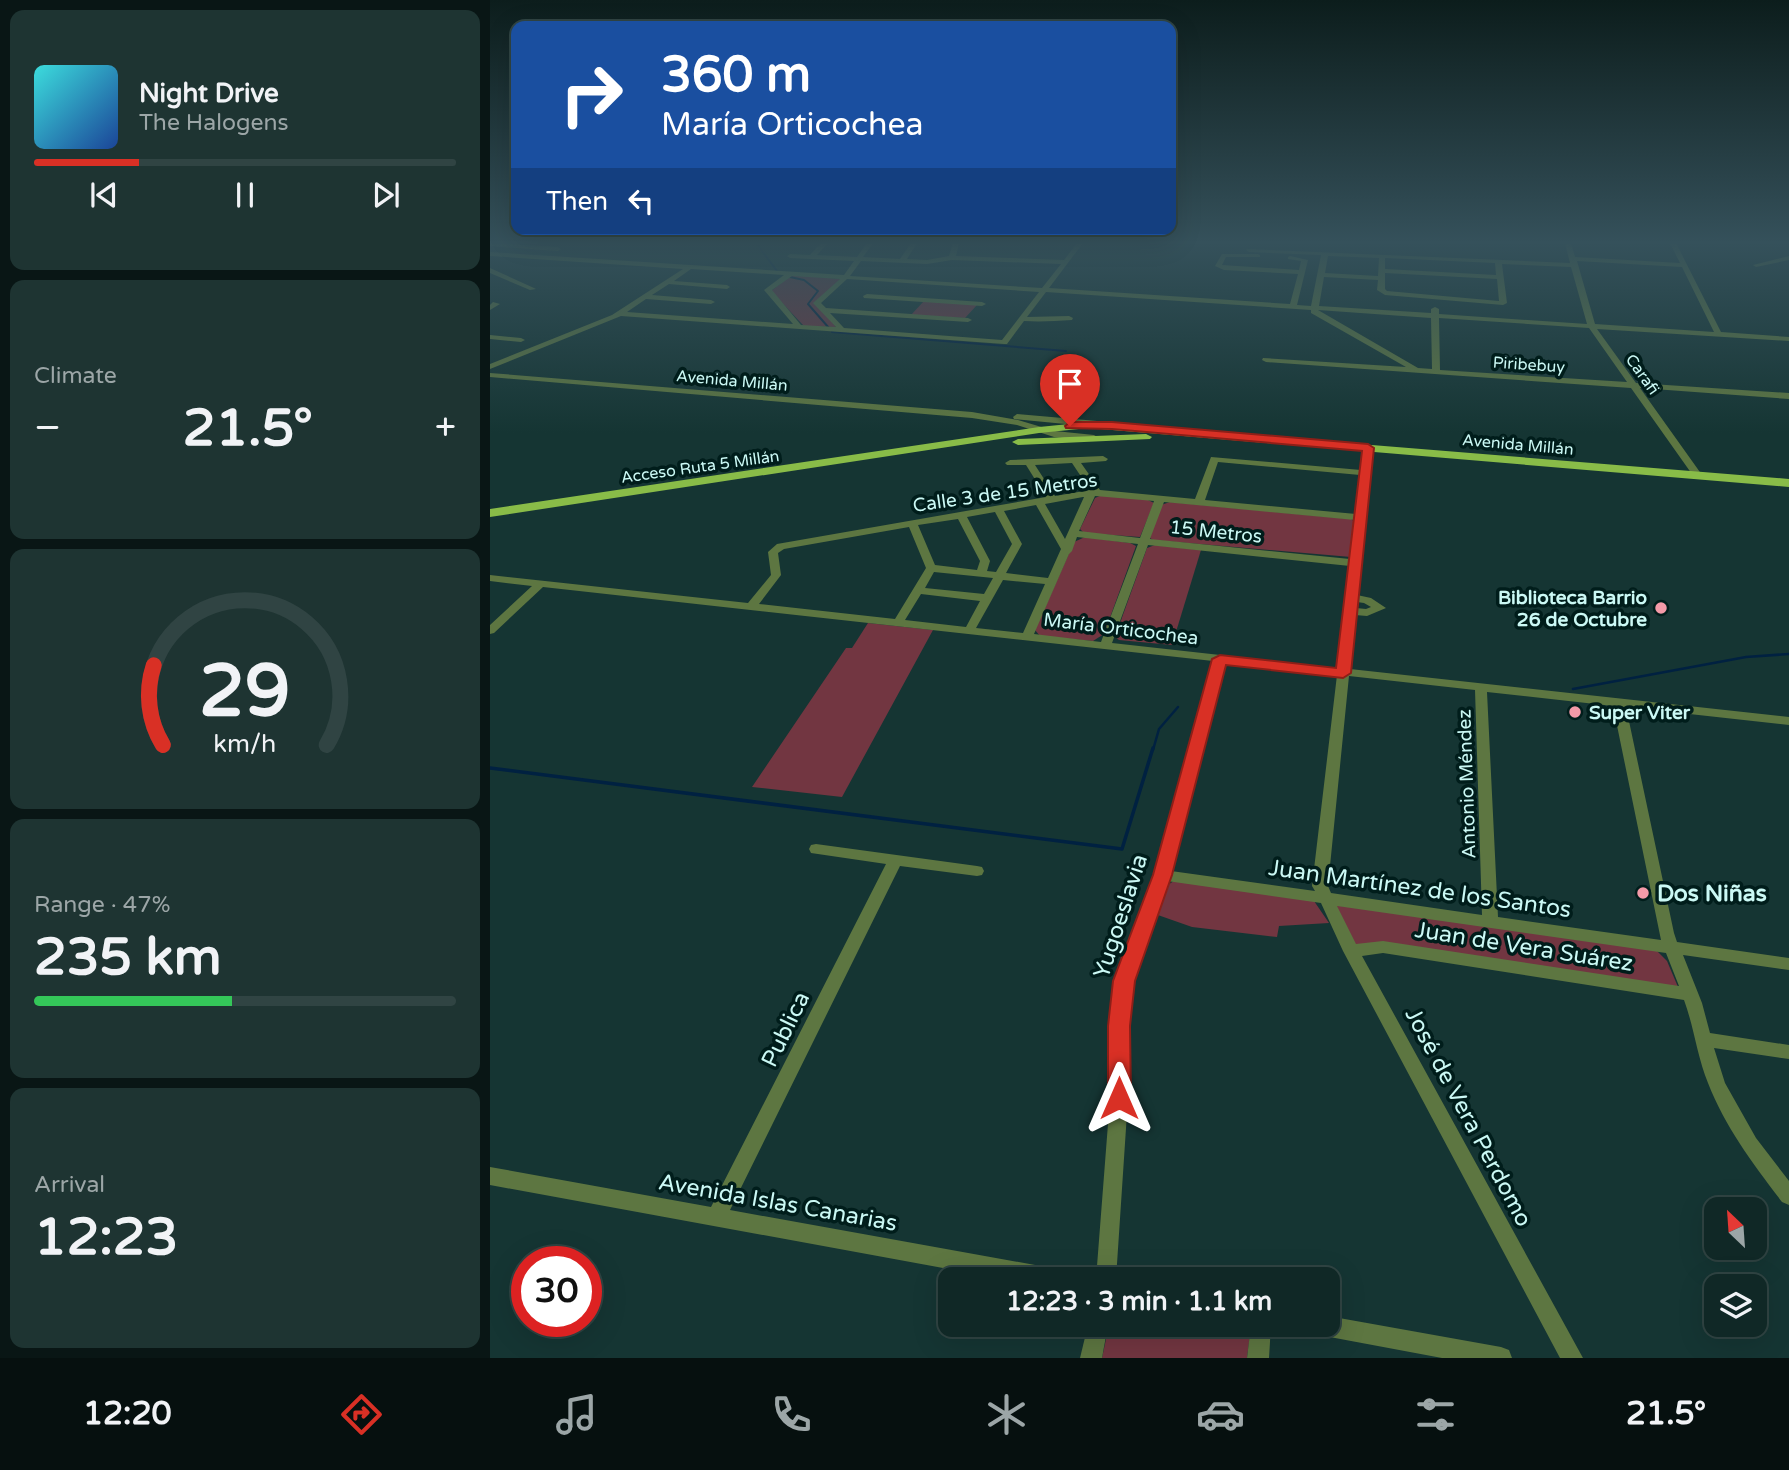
<!DOCTYPE html>
<meta charset="utf-8">
<style>
body{margin:0;font-family:"Varela Round",sans-serif;background:#1e3432;color:#f1f3f6;height:100vh;display:flex;flex-direction:column;font-size:26px;white-space:nowrap}
*{box-sizing:border-box;margin:0}
p{font-size:23px;color:#9ca6a7}
.icon{flex:none;width:38px;height:38px;fill:none;stroke:currentColor;stroke-width:2;stroke-linecap:round;stroke-linejoin:round}
.map{position:relative;flex:1;overflow:hidden}
.sheet{display:flex;flex-direction:column;gap:10px;padding:10px;background:#091615;width:490px}
.sheet>*{flex:none}
.top-card{position:absolute;left:21px;top:21px;width:665px;height:214px;border-radius:14px;box-shadow:0 7px 28px #0002,0 0 0 2px #304443;background:#1a4fa0;color:#fff;overflow:hidden}
.needle{width:46px;rotate:335deg}
.controls{position:absolute;left:1214px;top:1197px;display:grid;gap:14px}
.controls a{display:grid;place-items:center;width:63px;height:63px;border-radius:14px;background:#102826;box-shadow:0 7px 28px #0002,0 0 0 2px #304443;font-size:35px}
.speed{position:absolute;left:21px;top:1246px;display:flex;gap:14px;font-size:35px;font-weight:700;text-align:center}
.speed>*{display:grid;place-content:center;width:91px;height:91px;border-radius:50%;background:#102826;box-shadow:0 7px 28px #0002,0 0 0 2px #304443;line-height:1}
.speed .limit{border:10px solid #d22;background:#fff;color:#111}
.pin{position:absolute;display:grid;place-items:center;width:60px;height:60px;color:#fff;margin:-72px -30px;border-radius:50% 50% 50% 0;rotate:-45deg;box-shadow:0 0 7px #0007}
.pin .icon{rotate:45deg}
.me{position:absolute;width:77px;margin:-38px;rotate:0deg;stroke-linejoin:round;filter:drop-shadow(0 0 5px #0008)}
.turn{display:flex;align-items:center;gap:24px;height:147px;padding:0 35px;font-size:32px}
.turn .icon{width:91px;height:91px;stroke-width:2.5}
.turn b{display:block;font-size:49px;line-height:60px}
.then{display:flex;align-items:center;height:66px;padding:0 35px;background:#0003;gap:14px;font-size:26px}
.big{font-size:52px;font-weight:700;line-height:1.1}
.sheet .widget{flex:1;display:flex;flex-direction:column;justify-content:center;gap:10px;min-width:0;padding:0 24px;border-radius:14px;background:#1e3432}
.sheet .dial{align-items:center;gap:0}
.dial svg{height:182px;overflow:visible;fill:none;stroke:#304443;stroke-width:7;stroke-linecap:round;text-anchor:middle}
.dial text{fill:#f1f3f6;stroke:none}
.song{display:flex;align-items:center;gap:21px}
.cover{width:84px;height:84px;border-radius:10px;background:linear-gradient(135deg,hsl(180 70% 55%),hsl(220 70% 35%))}
.played{height:7px;border-radius:4px;background:linear-gradient(90deg,#d93025 25%,#304443 25%)}
.keys{display:flex;justify-content:space-around;direction:ltr}
.heat{display:flex;justify-content:space-between;align-items:center;font-size:38px;direction:ltr}
.charge{height:10px;border-radius:5px;background:linear-gradient(90deg,#34c759 47%,#304443 0)}
.trip{position:absolute;left:448px;top:1267px;width:402px;height:70px;border-radius:14px;background:#102826;box-shadow:0 7px 28px #0002,0 0 0 2px #304443;font-weight:700;line-height:70px;text-align:center}
.tab-bar{display:flex;height:112px;justify-content:space-around;align-items:center;background:#06100f;color:#9ca6a7}
.tab-bar .icon{width:49px;height:49px}
.tab-bar .selected{color:#d93025}
.tab-bar b{font-size:32px;color:#f1f3f6}
main{display:flex;flex:1;min-height:0}
.map>svg:first-child{display:block}
.green{fill:#723641}
.lines{fill:none;stroke-linecap:round;stroke-linejoin:round}
.stream-far2{stroke:#002141;stroke-width:2}
.stream-far1{stroke:#002141;stroke-width:2.5}
.stream{stroke:#002141;stroke-width:3.5}
.minor{fill:#5d7641;fill-rule:evenodd}
.major{fill:#89bc48;fill-rule:evenodd}
.route{fill:#d93025;stroke:#8d1f18;stroke-width:2}
.poi-dot{fill:#f39aa8;stroke:#001d1b;stroke-width:2.5}
.labels{text-anchor:middle;stroke-width:7;stroke-linejoin:round;paint-order:stroke}
.far-street-label{font-size:16px;fill:#cbf9f5;stroke:#001d1b}
.street-label{font-size:19px;fill:#cbf9f5;stroke:#001d1b}
.poi-label{font-size:19px;font-weight:bold;fill:#cbf9f5;stroke:#001d1b;text-anchor:end}
.near-street-label{font-size:23px;fill:#cbf9f5;stroke:#001d1b}
.near-poi-label{font-size:23px;font-weight:bold;fill:#cbf9f5;stroke:#001d1b;text-anchor:start}
</style>
<main>
<section class="sheet">
<div class="widget">
<div class="song"><i class="cover"></i><div><b>Night Drive</b><p>The Halogens</p></div></div>
<div class="played"></div>
<div class="keys"><svg class="icon" aria-label="previous" viewBox="0 0 24 24"><path d="M18 5L8 12l10 7zM5 5v14"/></svg><svg class="icon" aria-label="pause" viewBox="0 0 24 24"><path d="M8 5v14M16 5v14"/></svg><svg class="icon" aria-label="next" viewBox="0 0 24 24"><path d="M6 5l10 7-10 7zM19 5v14"/></svg></div>
</div>
<div class="widget"><p>Climate</p>
<div class="heat"><a>−</a><b class="big">21.5°</b><a>+</a></div>
</div>
<div class="widget dial"><svg viewBox="0 0 100 80">
<path d="M14 69A42 42 0 1 1 86 69"/>
<path d="M14 69A42 42 0 0 1 10 34" stroke="#d93025"/>
<text x="50" y="56" font-size="32" font-weight="700">29</text>
<text x="50" y="72" font-size="11">km/h</text>
</svg></div>
<div class="widget"><p>Range · 47%</p><b class="big">235 km</b><div class="charge"></div></div>
<div class="widget"><p>Arrival</p><b class="big">12:23</b></div>
</section>
<div class="map">
<svg width="1299" height="1358" viewBox="0 0 1299 1358">
<rect width="100%" height="100%" fill="#153533"/>
<g class="green">
<polygon points="302,275 351,279 325,302 346,327 314,326 281,291"/>
<polygon points="434,301 487,305 475,318 421,315"/>
<polygon points="612,495 658,500 664,503 650,537 594,533 590,529 605,498"/>
<polygon points="680,502 861,519 866,523 861,557 663,540 660,538 671,505"/>
<polygon points="595,537 640,543 646,546 614,634 603,641 550,636 545,630 584,542"/>
<polygon points="665,545 711,550 682,645 629,640 625,637 657,548"/>
<polygon points="378,623 443,630 352,797 262,787 356,648 362,648"/>
<polygon points="684,881 824,901 839,923 789,926 787,937 702,927 665,914 676,886"/>
<polygon points="844,905 1166,950 1177,961 1188,987 864,944"/>
<polygon points="619,1325 761,1325 761,1327 757,1358 612,1358"/>
</g>
<g class="lines">
<g class="stream-far2">
<polyline points="266,243 287,271"/>
<polyline points="300,277 314,280 328,291 318,304 339,328"/>
<polyline points="342,332 576,351"/>
</g>
<g class="stream-far1">
<polyline points="1083,689 1256,657 1299,654"/>
<polyline points="663,750 669,729 688,707"/>
</g>
<polyline class="stream" points="0,768 632,849 663,748"/>
<g class="minor">
<polygon points="0,243 68,247 71,249 68,251 0,246"/>
<path d="M331,243H338L327,255L367,257L377,243H383L373,257L410,259L421,243H427L417,259L437,260L459,256L463,243H469L466,256L574,260L587,243H593L559,288L800,304L808,274L734,270L725,266L732,254H768L770,255V257H736L732,265L809,270L811,261L798,259V257L800,256L818,260L807,305L821,306L831,255L759,252L756,250L757,249L1080,263L1075,243H1081L1085,257L1190,263L1180,243H1186L1231,332L1299,337V341L1107,329L1146,383L1299,393V399L1150,388L1212,475L1207,478L1204,477L1141,388L776,362L772,360L773,358L916,367L821,313V310L556,292L537,317L579,316L583,318L582,320C565,321 551,322 534,321L517,344H514L131,316L0,369V364L122,315L193,269L0,256V252L354,275L364,261L300,258L297,256L300,254L320,255ZM838,256L889,258L888,276L835,273ZM895,258L1005,263L1006,275L895,269ZM462,260L571,264L552,288L360,276L371,261L437,264ZM1087,261L1192,267L1224,332L1105,324ZM1012,264L1081,267L1097,324L949,314V309L945,307L941,309V313L829,306L834,277L888,280L887,290L895,295L1013,305L1017,303ZM201,269L294,275L274,290L303,324L137,312L156,299L221,304L225,302L221,300L162,295L179,284L237,289L240,287L237,285L184,281ZM895,273L1007,279L1009,301L897,291L895,289ZM302,276L350,279L323,303L346,327L311,325L282,290ZM357,279L549,292L512,340L354,328L340,313L478,322L482,320L478,318L336,308L331,303ZM828,310L941,318L942,369L928,368ZM949,318L1099,328L1137,382L950,370Z"/>
<polygon points="1299,256 1299,260 1266,267 1263,265"/>
<polygon points="0,268 44,288 46,289 40,290 0,273"/>
<polygon points="377,294 492,302 496,304 492,306 374,298 373,296"/>
<polygon points="3,302 10,304 0,310 0,305"/>
<polygon points="0,335 31,338 35,340 31,342 0,339"/>
<polygon points="0,373 482,412 528,420 565,431 604,435 609,438 604,441 564,437 527,425 482,418 0,377"/>
<polygon points="527,414 607,421 611,424 607,427 524,419 523,417"/>
<path d="M878,445L883,448L867,595L881,598L896,608L877,616L865,615L860,669L1299,717V725L1136,707L1184,933L1187,942L1299,958V970L1193,955L1212,1003L1220,1033L1299,1045V1059L1224,1048L1235,1083L1266,1138L1299,1181V1205L1292,1202C1264,1165 1235,1127 1218,1083C1207,1056 1204,1027 1194,1000L893,953L872,956L1093,1358H1070L853,951L831,903L677,881L642,981L637,1026L638,1098L626,1279H606L620,1098L621,1026L626,981L665,875L723,661L53,587L4,633L0,634V625L42,586L0,581V575L258,603L281,575L278,552L287,544L556,497L536,465H517L515,463L520,460L613,456L618,459L616,461L591,463L610,490L705,499L721,457L871,470L873,448ZM728,462L870,475L866,514L715,500ZM582,463L600,490L565,496L545,465ZM605,496L664,501L650,538L589,531ZM593,497H594L575,539L555,504ZM674,502L865,520L860,559L660,539ZM546,505L571,549L558,578L516,573L532,544L514,511ZM505,512L522,544L506,572L497,571L500,561L477,517ZM468,519L490,561L487,570L445,565L428,525ZM419,527L436,568L405,619L269,604L291,575L288,553L294,549ZM587,537L648,544L611,642L544,634L579,554L582,551ZM658,545L860,566L848,668L622,643ZM444,572L503,578L494,594L435,588ZM513,580L555,584L533,633L486,628ZM431,594L490,601L476,627L415,620ZM867,602L874,603L881,607L876,609L866,608ZM735,663L847,675L822,886L825,891L681,871ZM859,676L985,690L992,915L841,893L838,886ZM997,692L1123,706L1171,940L1008,917ZM847,906L1176,953L1189,986L893,941L866,944Z"/>
<polygon points="326,844 487,866 492,867 494,871 492,875 487,876 410,866 240,1210 567,1269 574,1272 577,1279 513,1279 0,1185 0,1167 221,1207 396,864 321,853 319,849 321,845"/>
<polygon points="838,1316 1011,1347 1019,1350 1022,1358 952,1358 829,1335 822,1332 819,1325 838,1325"/>
<polygon points="598,1325 618,1325 612,1358 590,1358"/>
<polygon points="761,1325 781,1325 779,1358 757,1358"/>
</g>
<g class="major">
<polygon points="599,422 1299,479 1299,487 599,428 549,433 0,517 0,509 549,427"/>
<polygon points="656,434 662,437 660,439 528,445 522,442 528,439"/>
</g>
</g>
<linearGradient id="sky" x2="0" y2="1"><stop stop-color="#0c1d1c"/><stop offset="0.56" stop-color="#35515b"/><stop offset="1" stop-color="#35515b" stop-opacity="0"/></linearGradient>
<rect width="1299" height="433" fill="url(#sky)"/>
<polygon class="route" points="580,422 622,422 878,444 884,448 861,673 853,678 736,665 682,875 645,981 640,1026 641,1098 638,1106 629,1109 621,1106 618,1098 618,1026 623,981 663,875 722,659 730,655 846,668 872,451 622,429 576,428 575,426"/>
<g class="poi-dot">
<circle cx="1171" cy="608" r="7"/>
<circle cx="1085" cy="712" r="7"/>
<circle cx="1153" cy="893" r="7"/>
</g>
<g class="labels">
<g class="far-street-label">
<text transform="translate(1039 364) rotate(4)" y="6">Piribebuy</text>
<text transform="translate(1153 374) rotate(55)" y="6">Carafi</text>
<text transform="translate(242 380) rotate(5)" y="6">Avenida Millán</text>
<text transform="translate(1028 444) rotate(5)" y="6">Avenida Millán</text>
<text transform="translate(210 466) rotate(-8)" y="6">Acceso Ruta 5 Millán</text>
</g>
<g class="street-label">
<text transform="translate(515 492) rotate(-8)" y="7">Calle 3 de 15 Metros</text>
<text transform="translate(726 531) rotate(6)" y="7">15 Metros</text>
<text transform="translate(631 628) rotate(7)" y="7">María Orticochea</text>
<text transform="translate(976 784) rotate(-92)" y="7">Antonio Méndez</text>
</g>
<g class="poi-label">
<text x="1157" y="604">Biblioteca Barrio<tspan x="1157" dy="22">26 de Octubre</tspan></text>
<text x="1099" y="719" text-anchor="start">Super Viter</text>
</g>
<g class="near-street-label">
<text transform="translate(930 888) rotate(8)" y="8">Juan Martínez de los Santos</text>
<text transform="translate(630 916) rotate(-72)" y="8">Yugoeslavia</text>
<text transform="translate(1034 946) rotate(9)" y="8">Juan de Vera Suárez</text>
<text transform="translate(295 1029) rotate(-64)" y="8">Publica</text>
<text transform="translate(979 1117) rotate(62)" y="8">José de Vera Perdomo</text>
<text transform="translate(288 1202) rotate(10)" y="8">Avenida Islas Canarias</text>
</g>
<g class="near-poi-label">
<text x="1167" y="901">Dos Niñas</text>
</g>
</g>
</svg>
<div class="controls">
<a><svg class="needle" viewBox="-14 -14 28 28"><path d="M0-13l5 13h-10z" fill="#e53935"/><path d="M0 13l5-13h-10z" fill="#9ca6a7"/></svg></a>
<a><svg class="icon" aria-label="layers" viewBox="0 0 24 24"><path d="M12 4l9 5-9 5-9-5zM3 14l9 5 9-5"/></svg></a>
</div>
<div class="speed"><div class="limit">30</div></div>
<div class="pin" style="left:580px;top:426px;background:#d93025"><svg class="icon" aria-label="arrive" viewBox="0 0 24 24"><path d="M6 21V4h12l-3 4 3 4H6"/></svg></div>
<svg class="me" style="left:629px;top:1098px" viewBox="-20 -20 40 40"><path d="M0-17L14 15 0 8-14 15z" fill="#d93025" stroke="#fff" stroke-width="4"/></svg>
<div class="trip">12:23 · 3 min · 1.1 km</div>
<div class="top-card">
<div class="turn"><svg class="icon" aria-label="right" viewBox="0 0 24 24"><path d="M7 20v-9h11M14 6l5 5-5 5"/></svg><div><b>360 m</b>María Orticochea</div></div>
<div class="then">Then<svg class="icon" aria-label="left" viewBox="0 0 24 24"><path d="M17 20v-9H6M10 6l-5 5 5 5"/></svg></div>
</div>
</div>
</main>
<nav class="tab-bar">
<b>12:20</b>
<svg class="icon selected" aria-label="directions" viewBox="0 0 24 24"><path d="M12 3l9 9-9 9-9-9zM9 14v-3h6M13 9l2 2-2 2"/></svg>
<svg class="icon" aria-label="music" viewBox="0 0 24 24"><path d="M9 18V5l10-2v13"/><circle cx="6" cy="18" r="3"/><circle cx="16" cy="16" r="3"/></svg>
<svg class="icon" aria-label="phone" viewBox="0 0 24 24"><path d="M5 4h4l2 5-3 2q2 4 5 5l2-3 5 2v4C11 20 4 13 5 4z"/></svg>
<svg class="icon" aria-label="climate" viewBox="0 0 24 24"><path d="M12 3v18M4 7l16 10M4 17L20 7"/></svg>
<svg class="icon" aria-label="car" viewBox="0 0 24 24"><path d="M5 17H2v-5l4-1 3-4h7l3 4 3 1v5h-3M9 17h6M6 11h13"/><circle cx="7" cy="17" r="2"/><circle cx="17" cy="17" r="2"/></svg>
<svg class="icon" aria-label="filters" viewBox="0 0 24 24"><path d="M4 7h16M4 17h16"/><circle cx="9" cy="7" r="2"/><circle cx="15" cy="17" r="2"/></svg>
<b>21.5°</b>
</nav>
